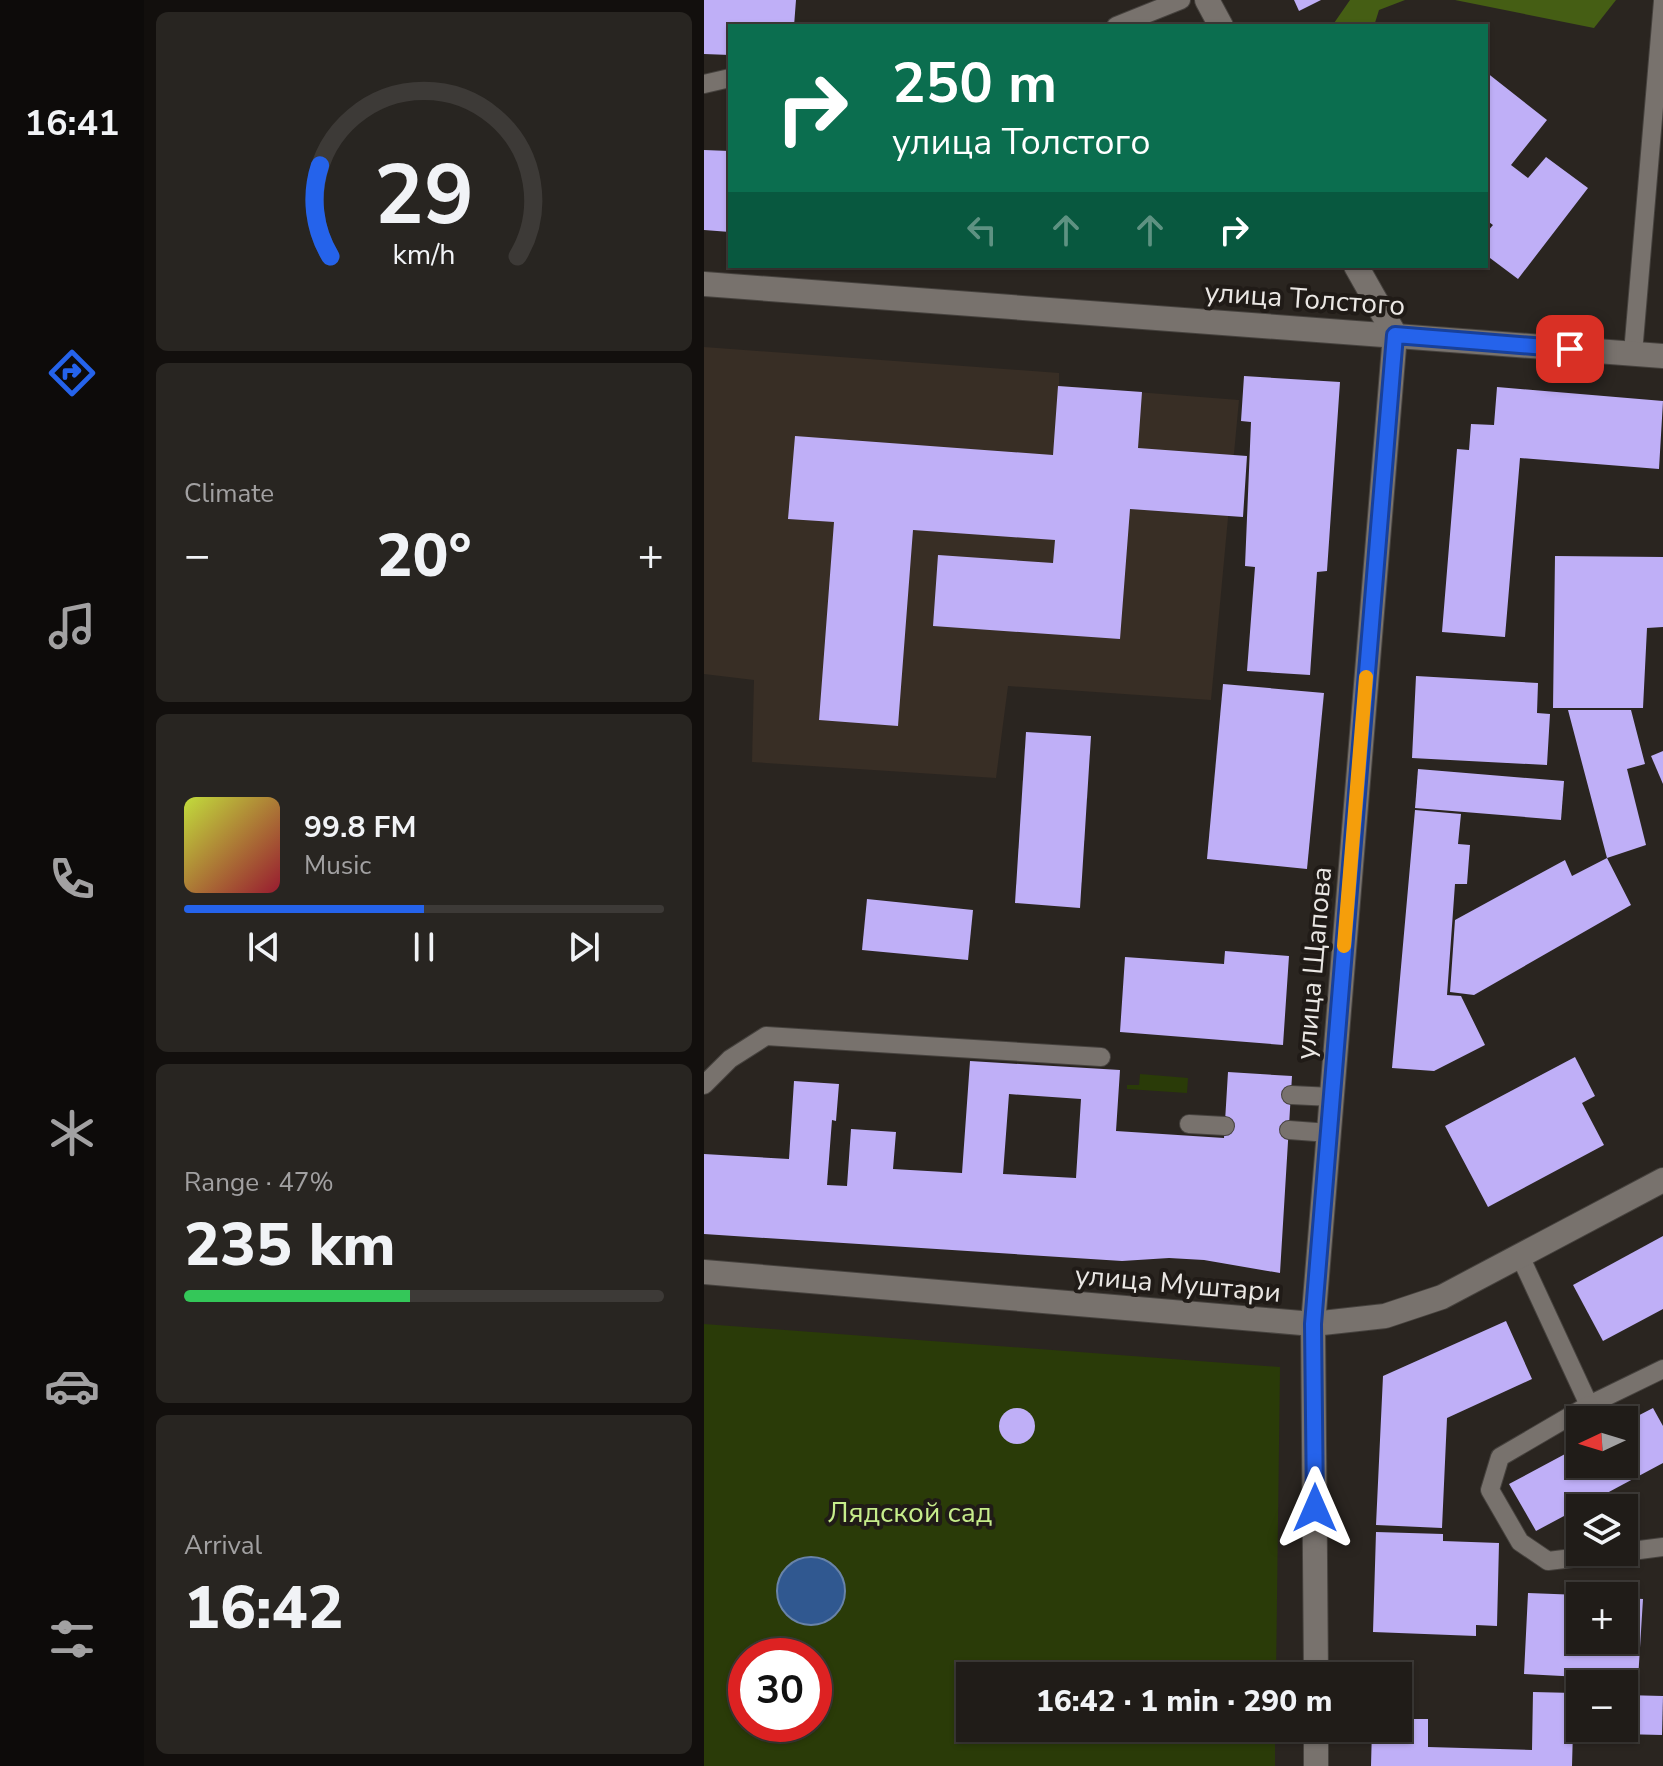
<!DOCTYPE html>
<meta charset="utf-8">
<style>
body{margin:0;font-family:"Nunito Sans",sans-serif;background:#282521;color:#f1f3f6;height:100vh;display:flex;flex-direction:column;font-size:30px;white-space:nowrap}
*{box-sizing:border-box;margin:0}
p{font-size:26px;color:#a2a1a2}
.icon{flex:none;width:44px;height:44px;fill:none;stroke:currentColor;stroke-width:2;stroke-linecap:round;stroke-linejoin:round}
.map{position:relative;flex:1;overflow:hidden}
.side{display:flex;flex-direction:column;gap:12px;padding:12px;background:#120f0d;width:560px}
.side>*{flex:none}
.hud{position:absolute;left:24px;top:24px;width:760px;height:244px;border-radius:0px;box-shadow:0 2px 6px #0004,0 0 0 2px #3d3a37;background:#0b6e4f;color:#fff;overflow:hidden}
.needle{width:52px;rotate:266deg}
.buttons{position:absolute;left:862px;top:1406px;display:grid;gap:16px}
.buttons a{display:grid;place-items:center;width:72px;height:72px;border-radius:0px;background:#201c18;box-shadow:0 2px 6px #0004,0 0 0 2px #3d3a37;font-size:40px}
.speed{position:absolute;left:24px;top:1638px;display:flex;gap:16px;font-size:40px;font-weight:700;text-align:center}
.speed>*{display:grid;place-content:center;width:104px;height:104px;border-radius:50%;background:#201c18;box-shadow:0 2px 6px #0004,0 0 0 2px #3d3a37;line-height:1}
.speed .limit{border:12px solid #d22;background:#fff;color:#111}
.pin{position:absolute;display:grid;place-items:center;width:68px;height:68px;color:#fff;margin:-34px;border-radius:16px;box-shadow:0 4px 12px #0006}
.me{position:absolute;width:88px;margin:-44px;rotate:0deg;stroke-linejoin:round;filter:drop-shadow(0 0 6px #0008)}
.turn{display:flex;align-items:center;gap:28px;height:168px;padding:0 32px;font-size:36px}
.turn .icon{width:104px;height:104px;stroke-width:2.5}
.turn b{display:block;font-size:56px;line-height:68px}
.lanes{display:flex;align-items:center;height:76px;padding:0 32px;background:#0003;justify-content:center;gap:40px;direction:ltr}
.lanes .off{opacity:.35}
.big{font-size:60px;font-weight:800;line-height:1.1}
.side .card{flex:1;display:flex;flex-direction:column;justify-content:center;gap:12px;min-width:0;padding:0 28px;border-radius:12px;background:#282521}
.side .dial{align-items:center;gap:0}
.dial svg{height:208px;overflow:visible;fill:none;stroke:#3d3a37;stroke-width:7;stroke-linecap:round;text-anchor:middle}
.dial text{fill:#f1f3f6;stroke:none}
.song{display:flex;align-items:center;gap:24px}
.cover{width:96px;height:96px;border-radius:12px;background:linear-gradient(135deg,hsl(70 70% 55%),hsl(350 70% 35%))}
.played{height:8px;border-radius:4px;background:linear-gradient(90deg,#2563eb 50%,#3d3a37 50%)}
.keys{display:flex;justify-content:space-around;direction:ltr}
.heat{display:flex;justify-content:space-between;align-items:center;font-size:44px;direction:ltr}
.charge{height:12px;border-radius:6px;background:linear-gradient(90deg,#34c759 47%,#3d3a37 0)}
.trip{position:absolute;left:252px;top:1662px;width:456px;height:80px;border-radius:0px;background:#201c18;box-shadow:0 2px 6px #0004,0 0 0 2px #3d3a37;font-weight:800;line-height:80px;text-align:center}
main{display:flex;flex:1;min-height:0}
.dock{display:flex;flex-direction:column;width:144px;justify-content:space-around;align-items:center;background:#0d0b0a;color:#a2a1a2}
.dock .icon{width:56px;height:56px}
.dock .active{color:#2563eb}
.dock b{font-size:36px;color:#f1f3f6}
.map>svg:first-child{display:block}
.built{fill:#382e25}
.green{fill:#2a3b08;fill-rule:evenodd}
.forest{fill:#455e14}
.water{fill:#305890;stroke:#6883a9;stroke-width:2}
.building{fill:#bfaff7;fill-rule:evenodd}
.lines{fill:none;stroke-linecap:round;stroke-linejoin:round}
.lane-casing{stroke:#46423e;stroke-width:20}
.street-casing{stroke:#46423e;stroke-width:26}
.lane{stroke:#78726d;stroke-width:18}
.street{stroke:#78726d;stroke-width:24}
.route-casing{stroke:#184099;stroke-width:20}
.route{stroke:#2563eb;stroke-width:14}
.slow{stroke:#f59e0b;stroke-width:14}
.labels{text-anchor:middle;stroke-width:8;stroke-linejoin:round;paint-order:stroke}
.street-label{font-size:28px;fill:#eae7e4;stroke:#201b17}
.park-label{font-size:28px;fill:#c6ed8b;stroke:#201b17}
</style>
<main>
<nav class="dock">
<b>16:41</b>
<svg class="icon active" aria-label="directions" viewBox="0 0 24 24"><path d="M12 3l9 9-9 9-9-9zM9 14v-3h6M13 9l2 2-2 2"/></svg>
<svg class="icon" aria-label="music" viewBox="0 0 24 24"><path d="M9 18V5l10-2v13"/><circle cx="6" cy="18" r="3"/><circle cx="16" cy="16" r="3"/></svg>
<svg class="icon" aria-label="phone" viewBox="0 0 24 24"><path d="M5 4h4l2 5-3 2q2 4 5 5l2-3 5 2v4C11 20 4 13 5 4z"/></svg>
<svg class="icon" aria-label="climate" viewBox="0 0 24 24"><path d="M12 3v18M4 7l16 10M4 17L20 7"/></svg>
<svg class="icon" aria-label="car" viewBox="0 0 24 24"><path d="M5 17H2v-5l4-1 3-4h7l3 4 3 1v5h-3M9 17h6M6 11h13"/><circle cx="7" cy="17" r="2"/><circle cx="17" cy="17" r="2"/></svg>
<svg class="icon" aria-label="filters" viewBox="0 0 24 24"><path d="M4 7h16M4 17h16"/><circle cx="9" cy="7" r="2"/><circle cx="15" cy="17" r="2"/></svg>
</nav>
<section class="side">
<div class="card dial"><svg viewBox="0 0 100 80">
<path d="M14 69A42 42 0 1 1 86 69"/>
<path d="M14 69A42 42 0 0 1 10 34" stroke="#2563eb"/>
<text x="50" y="56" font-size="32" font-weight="700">29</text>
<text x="50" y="72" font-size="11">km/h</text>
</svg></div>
<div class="card"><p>Climate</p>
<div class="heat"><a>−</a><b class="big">20°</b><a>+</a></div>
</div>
<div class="card">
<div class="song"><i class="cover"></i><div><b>99.8 FM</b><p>Music</p></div></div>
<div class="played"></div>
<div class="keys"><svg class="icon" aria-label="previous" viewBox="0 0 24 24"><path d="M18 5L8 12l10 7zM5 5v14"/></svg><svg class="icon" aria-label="pause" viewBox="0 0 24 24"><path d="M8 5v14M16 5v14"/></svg><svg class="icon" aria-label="next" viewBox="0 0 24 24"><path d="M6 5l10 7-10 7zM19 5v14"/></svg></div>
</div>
<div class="card"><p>Range · 47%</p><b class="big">235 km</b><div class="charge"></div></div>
<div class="card"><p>Arrival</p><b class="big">16:42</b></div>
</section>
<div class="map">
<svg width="959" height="1766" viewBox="0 0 959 1766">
<rect width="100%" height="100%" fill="#2a2520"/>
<polygon class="built" points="0,347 355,373 355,386 535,400 507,700 304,686 292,778 48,762 50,680 0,674"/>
<g class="green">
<polygon points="436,1074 484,1078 483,1093 423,1089 423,1085 435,1085"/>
<path d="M0,1324L576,1367L572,1676H266V1728H571V1766H0ZM42,1656H110V1724H42Z"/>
</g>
<g class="forest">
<polygon points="646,0 701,0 675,10 670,26 628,26"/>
<polygon points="751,0 912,0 890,28"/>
</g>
<circle class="water" cx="107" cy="1591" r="34"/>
<g class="building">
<polygon points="0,0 92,0 90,26 26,26 26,55 0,54"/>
<polygon points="590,0 617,0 595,11"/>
<polygon points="782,72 843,120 807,165 824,178 842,157 884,188 814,279 782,255 782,233 789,225 782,220"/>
<polygon points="0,150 26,151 26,232 0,230"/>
<polygon points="540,376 636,382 623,571 613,572 606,675 543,671 551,567 541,566 547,422 537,421"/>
<polygon points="354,386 438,392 434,448 543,456 539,517 426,509 416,639 229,626 234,555 349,563 351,540 209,530 194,726 115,720 130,522 84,519 91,436 349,455"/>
<polygon points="793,387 959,401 955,469 816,458 801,637 738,632 753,449 765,450 767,424 790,425"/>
<polygon points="851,556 959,557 959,627 943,628 939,708 849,708"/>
<polygon points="712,676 834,683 833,713 846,714 843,765 708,758"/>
<polygon points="519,684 620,693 603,869 503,859"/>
<polygon points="864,710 927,710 941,764 923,769 942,845 903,858"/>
<polygon points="322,732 387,736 376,908 311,903"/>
<polygon points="959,751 959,784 947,756"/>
<polygon points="714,769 860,781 857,820 711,808"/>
<polygon points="711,810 757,814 754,844 766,845 763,884 751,884 743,995 757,996 781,1045 730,1071 688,1068"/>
<polygon points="903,858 927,905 770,995 746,992 751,920 861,860 868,876"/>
<polygon points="163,899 269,910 264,960 158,950"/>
<polygon points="521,951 585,956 579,1045 416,1032 421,957 520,964"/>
<polygon points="871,1057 891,1096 878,1103 900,1145 784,1207 741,1126"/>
<path d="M266,1061L416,1070L412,1131L520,1138L524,1072L588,1076L576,1273L500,1260L465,1258L418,1261L0,1234V1154L85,1159L90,1081L135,1084L132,1121L128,1120L123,1185L143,1186L147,1129L192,1132L189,1169L258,1173ZM305,1094L377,1099L372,1178L299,1174Z"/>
<polygon points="959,1236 959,1309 899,1341 869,1285"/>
<polygon points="802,1321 828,1379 743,1418 738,1528 672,1525 679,1376"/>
<polygon points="949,1408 959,1426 959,1463 832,1531 805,1484 876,1446 876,1464 920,1464 920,1423"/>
<circle cx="313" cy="1426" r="18"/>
<polygon points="672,1532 739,1534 739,1541 795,1543 793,1626 772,1625 772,1636 669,1632"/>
<polygon points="824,1593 876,1595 876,1640 920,1640 920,1598 939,1599 934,1680 820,1674"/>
<polygon points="829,1692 870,1693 868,1766 667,1766 668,1728 694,1728 694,1719 724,1719 724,1747 828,1750"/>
<polygon points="920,1695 959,1696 958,1735 917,1734"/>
</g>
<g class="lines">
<g class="lane-casing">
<g id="lane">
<polyline points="412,26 477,0"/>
<polyline points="0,84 26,78"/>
<polyline points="929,353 959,1"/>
<polyline points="0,1085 26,1059 62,1036 397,1057"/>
<polyline points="587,1095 628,1097"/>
<polyline points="485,1124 521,1126"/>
<polyline points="585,1130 625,1133"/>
<polyline points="816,1256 885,1405 959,1369"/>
<polyline points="885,1405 796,1457 786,1490 816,1542 844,1561 918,1552"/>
<polyline points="920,1552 959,1547"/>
</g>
</g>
<g class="street-casing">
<g id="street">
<polyline points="503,0 517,26"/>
<polyline points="0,284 959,356"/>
<polyline points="0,1272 609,1324 681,1316 738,1297 959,1180"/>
<polyline points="612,1676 609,1324 691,335 652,266"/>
<polyline points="612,1728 612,1766"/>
</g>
</g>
<use href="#lane" class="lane"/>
<use href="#street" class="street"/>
</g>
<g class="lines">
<g class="route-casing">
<polyline id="route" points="611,1508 609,1324 691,335 866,349"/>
</g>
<use href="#route" class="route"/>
<polyline class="slow" points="640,946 662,677"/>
</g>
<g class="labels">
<g class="street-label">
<text transform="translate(601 298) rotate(4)" y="10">улица Толстого</text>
<text transform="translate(609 963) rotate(-85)" y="10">улица Щапова</text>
<text transform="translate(474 1283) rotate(5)" y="10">улица Муштари</text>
</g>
<g class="park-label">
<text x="206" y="1522">Лядской сад</text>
</g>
</g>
</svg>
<div class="buttons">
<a><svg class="needle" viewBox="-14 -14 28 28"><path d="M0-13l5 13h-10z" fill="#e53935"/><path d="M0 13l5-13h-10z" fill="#a2a1a2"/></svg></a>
<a><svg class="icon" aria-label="layers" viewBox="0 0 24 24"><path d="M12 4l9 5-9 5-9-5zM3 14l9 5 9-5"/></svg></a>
<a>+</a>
<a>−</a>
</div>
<div class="speed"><div class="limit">30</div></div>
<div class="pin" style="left:866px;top:349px;background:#d93025"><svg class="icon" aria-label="arrive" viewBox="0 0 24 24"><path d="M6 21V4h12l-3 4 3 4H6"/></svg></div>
<svg class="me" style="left:611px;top:1508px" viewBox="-20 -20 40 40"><path d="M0-17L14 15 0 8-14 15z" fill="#2563eb" stroke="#fff" stroke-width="4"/></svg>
<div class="trip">16:42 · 1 min · 290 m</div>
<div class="hud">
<div class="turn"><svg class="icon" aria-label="right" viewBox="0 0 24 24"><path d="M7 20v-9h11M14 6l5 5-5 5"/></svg><div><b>250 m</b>улица Толстого</div></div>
<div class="lanes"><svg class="icon off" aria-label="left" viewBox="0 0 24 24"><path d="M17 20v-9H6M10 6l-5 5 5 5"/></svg><svg class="icon off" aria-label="ahead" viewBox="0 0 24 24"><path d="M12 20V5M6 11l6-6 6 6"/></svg><svg class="icon off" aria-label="ahead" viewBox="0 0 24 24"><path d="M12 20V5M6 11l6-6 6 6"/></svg><svg class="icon" aria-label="right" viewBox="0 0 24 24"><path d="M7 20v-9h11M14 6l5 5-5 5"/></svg></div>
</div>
</div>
</main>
